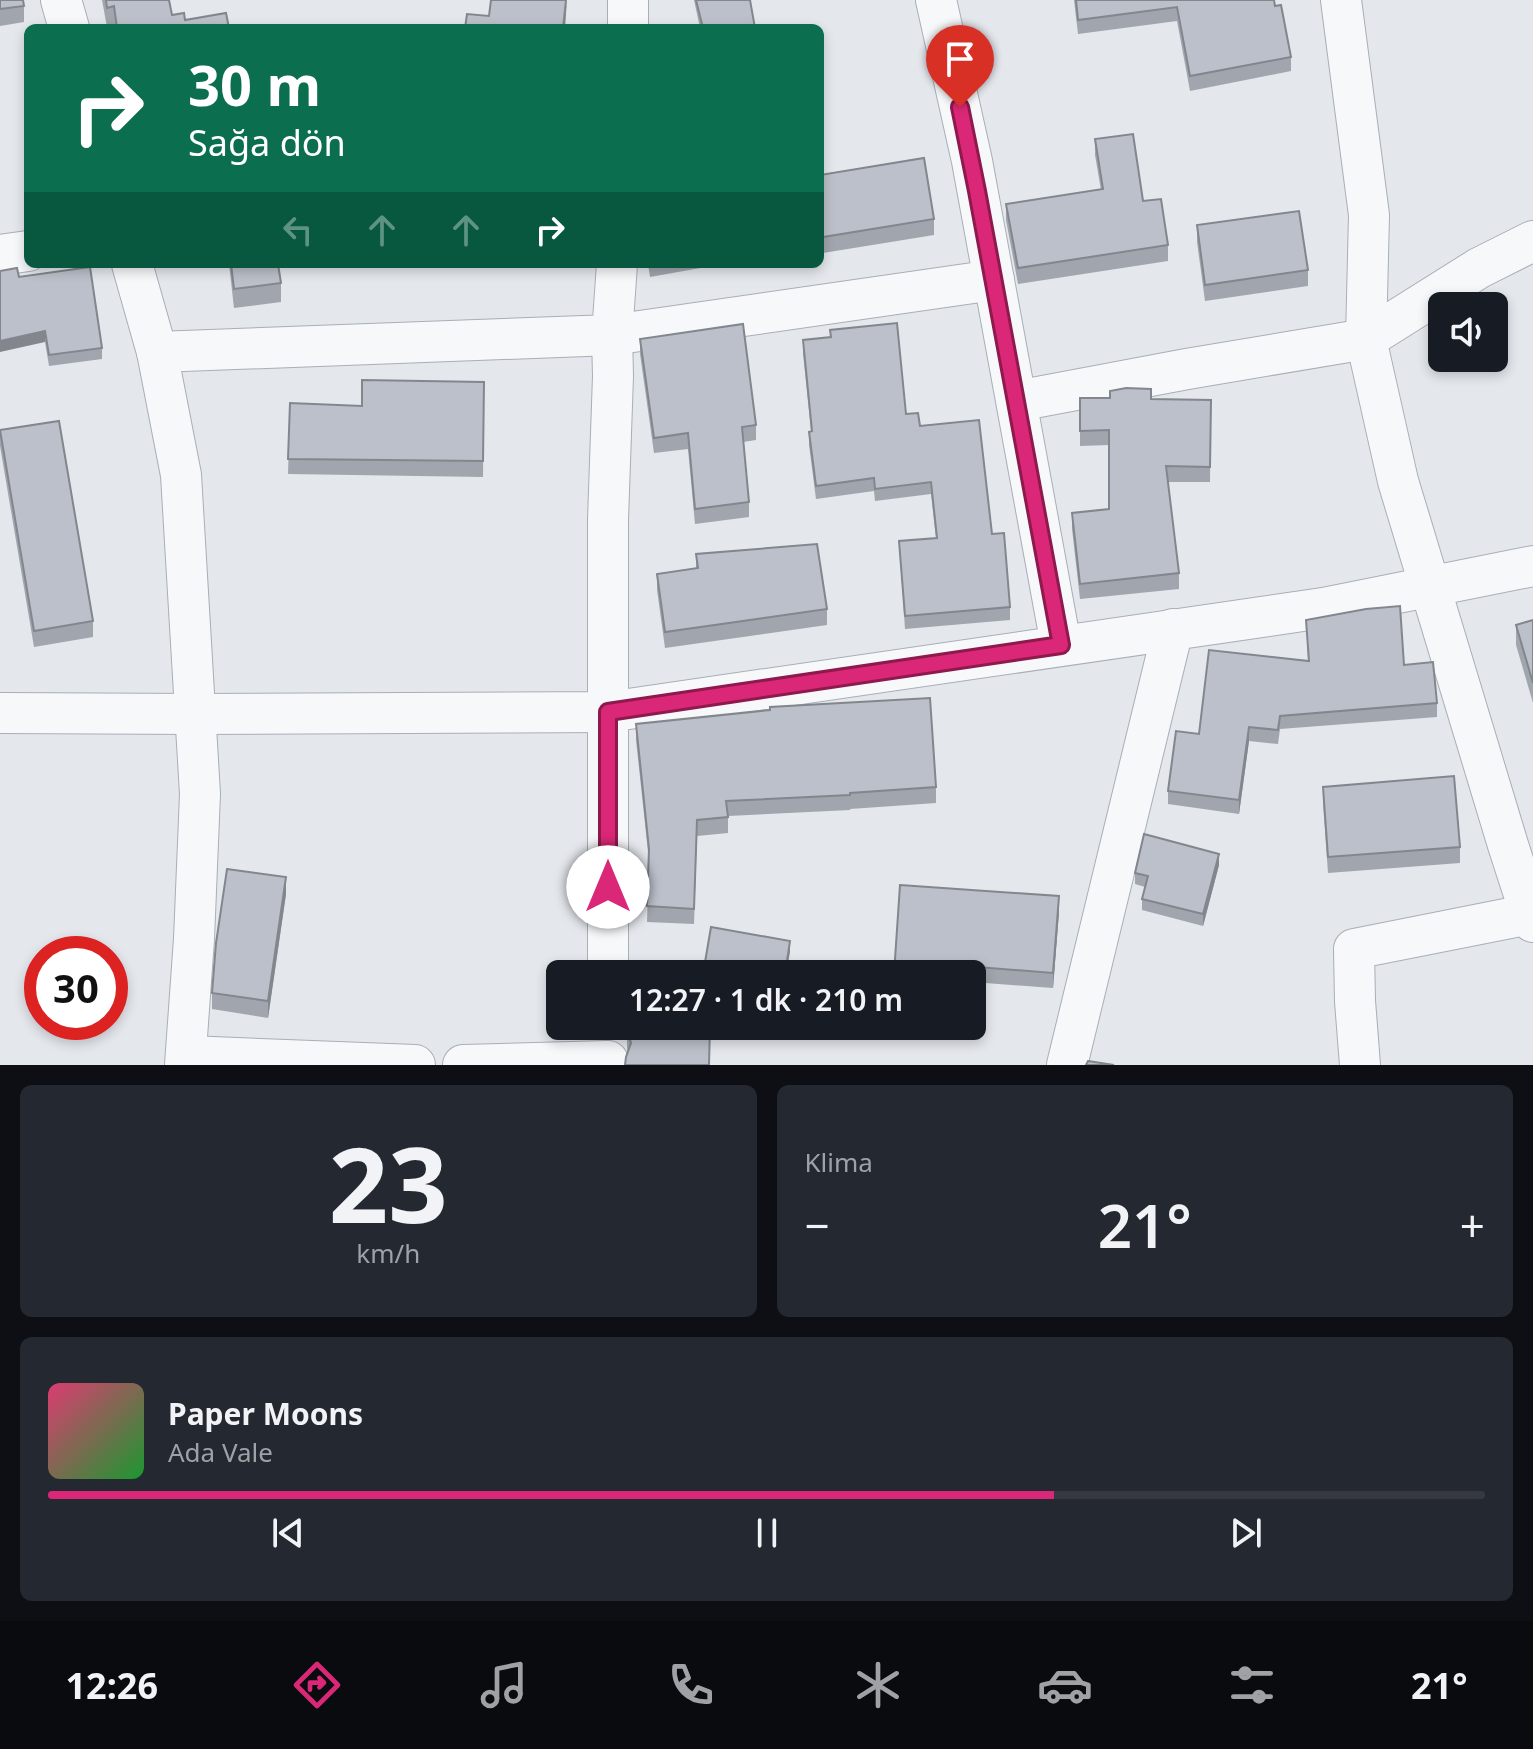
<!DOCTYPE html>
<html lang="tr">
<meta charset="utf-8">
<style>
body{margin:0;font-family:"Noto Sans",sans-serif;background:#242831;color:#f1f3f6;height:100vh;display:flex;flex-direction:column;font-size:30px;white-space:nowrap}
*{box-sizing:border-box;margin:0}
p{font-size:26px;color:#9ea1a6}
.icon{flex:none;width:44px;height:44px;fill:none;stroke:currentColor;stroke-width:2;stroke-linecap:round;stroke-linejoin:round}
.map{position:relative;height:1065px;overflow:hidden}
.side{display:flex;flex-direction:column;gap:20px;padding:20px;background:#0d0f14;flex:1}
.side>*{flex:none}
.hud{position:absolute;left:24px;top:24px;width:800px;height:244px;border-radius:12px;box-shadow:0 4px 12px #0003;background:#0b6e4f;color:#fff;overflow:hidden}
.controls{position:absolute;left:1428px;top:292px;display:grid;gap:16px}
.controls a{display:grid;place-items:center;width:80px;height:80px;border-radius:12px;background:#171b24;box-shadow:0 4px 12px #0003;font-size:40px}
.speed{position:absolute;left:24px;top:936px;display:flex;gap:16px;font-size:40px;font-weight:700;text-align:center}
.speed>*{display:grid;place-content:center;width:104px;height:104px;border-radius:50%;background:#171b24;box-shadow:0 4px 12px #0003;line-height:1}
.speed .limit{border:12px solid #d22;background:#fff;color:#111}
.pin{position:absolute;display:grid;place-items:center;width:68px;height:68px;color:#fff;margin:-82px -34px;border-radius:50% 50% 50% 0;rotate:-45deg;box-shadow:0 0 8px #0007}
.pin .icon{rotate:45deg}
.me{position:absolute;width:88px;margin:-44px;rotate:0deg;stroke-linejoin:round;filter:drop-shadow(0 0 6px #0008)}
.turn{display:flex;align-items:center;gap:28px;height:168px;padding:0 32px;font-size:36px}
.turn .icon{width:104px;height:104px;stroke-width:2.5}
.turn b{display:block;font-size:56px;line-height:68px}
.lanes{display:flex;align-items:center;height:76px;padding:0 32px;background:#0003;justify-content:center;gap:40px;direction:ltr}
.lanes .off{opacity:.35}
.big{font-size:60px;font-weight:600;line-height:1.1}
.side .card{flex:1;display:flex;flex-direction:column;justify-content:center;gap:12px;min-width:0;padding:0 28px;border-radius:12px;background:#242831}
.side .dial{align-items:center;gap:0}
.dial b{font-size:104px;line-height:1}
.song{display:flex;align-items:center;gap:24px}
.cover{width:96px;height:96px;border-radius:12px;background:linear-gradient(135deg,hsl(340 70% 55%),hsl(130 70% 35%))}
.played{height:8px;border-radius:4px;background:linear-gradient(90deg,#db2777 70%,#363941 70%)}
.keys{display:flex;justify-content:space-around;direction:ltr}
.heat{display:flex;justify-content:space-between;align-items:center;font-size:44px;direction:ltr}
.side .tiles{flex:1;display:grid;gap:20px;grid-template-columns:1fr 1fr}
.card:last-child{grid-column:span 2}
.trip{position:absolute;left:546px;top:960px;width:440px;height:80px;border-radius:12px;background:#171b24;box-shadow:0 4px 12px #0003;font-weight:600;line-height:80px;text-align:center}
.tabs{display:flex;height:128px;justify-content:space-around;align-items:center;background:#090b0e;color:#9ea1a6}
.tabs .icon{width:56px;height:56px}
.tabs .selected{color:#db2777}
.tabs b{font-size:36px;color:#f1f3f6}
.map>svg:first-child{display:block}
.lines{fill:none;stroke-linecap:round;stroke-linejoin:round}
.minor-casing{stroke:#a9aeb7;stroke-width:42}
.minor{stroke:#f7f8fa;stroke-width:40}
.wall{fill:#a1a5ae}
.shaded-wall{fill:#83868d}
.building{fill:#bbc0ca;stroke:#83868d;stroke-width:2}
.route-casing{stroke:#8e194d;stroke-width:20}
.route{stroke:#db2777;stroke-width:14}
</style>
<div class="map">
<svg width="1533" height="1065" viewBox="0 0 1533 1065">
<rect width="100%" height="100%" fill="#e4e7ec"/>
<g class="lines">
<g class="minor-casing">
<g id="minor">
<polyline points="61,0 69,28"/>
<polyline points="936,0 972,161 1061,645"/>
<polyline points="1341,0 1369,215 1366,339 1398,481 1508,845 1533,922"/>
<polyline points="628,28 628,0"/>
<polyline points="0,255 28,251"/>
<polyline points="132,264 157,352 181,475 200,794 194,939 185,1065"/>
<polyline points="157,352 612,335 994,280"/>
<polyline points="1017,401 1187,369 1366,339 1479,268 1533,241"/>
<polyline points="0,713 196,714 608,712 1323,608 1533,566"/>
<polyline points="608,974 608,520 613,376 612,335 617,264"/>
<polyline points="187,1056 415,1065"/>
<polyline points="463,1065 608,1061"/>
<polyline points="1067,1065 1173,629"/>
<polyline points="1360,1065 1355,1001 1354,949 1530,914"/>
</g>
</g>
<use href="#minor" class="minor"/>
</g>
<g class="wall">
<polygon points="0,0 24,6 24,22 0,26"/>
<polygon points="102,0 169,0 172,15 185,20 229,28 114,28 114,25 107,27"/>
<polygon points="694,0 750,0 755,28 700,28"/>
<polygon points="1074,0 1274,0 1291,57 1291,71 1190,91 1177,21 1078,34"/>
<polygon points="1095,139 1143,201 1168,245 1168,261 1018,284 1006,220 1006,204 1101,190 1095,155"/>
<polygon points="820,175 934,219 934,235 823,253 820,234"/>
<polygon points="1197,225 1308,270 1308,286 1205,301 1197,242"/>
<polygon points="229,264 278,264 281,283 281,302 234,308"/>
<polygon points="648,264 723,264 650,277"/>
<polygon points="19,277 102,348 102,359 49,366 45,342"/>
<polygon points="640,339 756,425 756,440 743,442 749,502 749,517 695,524 688,449 654,453 640,354"/>
<polygon points="803,340 906,414 920,426 992,534 1010,607 1010,620 905,629 899,541 936,538 931,494 875,501 874,491 816,499 809,445 809,432 811,431 803,353"/>
<polygon points="484,382 483,477 288,474 290,403 362,406"/>
<polygon points="1080,398 1211,400 1210,482 1168,482 1179,573 1179,589 1080,599 1072,529 1072,513 1109,509 1109,445 1080,446"/>
<polygon points="0,430 93,621 93,637 34,647 0,446"/>
<polygon points="696,554 827,609 827,625 665,648 657,590 657,574 696,568"/>
<polygon points="1306,620 1404,665 1437,703 1437,717 1280,729 1278,744 1249,741 1239,814 1168,804 1168,791 1199,734 1308,661"/>
<polygon points="1533,620 1533,703 1516,645 1516,625"/>
<polygon points="636,724 936,787 936,803 850,809 850,810 728,816 728,833 697,836 694,924 647,922 649,861 636,740"/>
<polygon points="1323,787 1460,847 1460,863 1328,873 1323,803"/>
<polygon points="1219,865 1203,926 1142,910 1142,899 1145,887 1135,884 1135,873"/>
<polygon points="286,894 268,1018 212,1009 212,993"/>
<polygon points="1059,912 1053,988 972,982 972,974 894,974"/>
<polygon points="627,1026 711,1026 628,1052 627,1048"/>
<polygon points="883,1026 939,1026 939,1033 883,1032"/>
</g>
<g class="shaded-wall">
<polygon points="567,0 565,28 563,28"/>
<polygon points="45,331 45,342 0,352 0,341"/>
<polygon points="1249,727 1249,741 1239,814 1239,800"/>
<polygon points="1219,854 1219,865 1203,926 1203,914"/>
<polygon points="286,877 286,894 268,1018 268,1001"/>
<polygon points="1059,896 1059,912 1053,988 1053,973"/>
<polygon points="790,941 790,952 786,974 785,974"/>
</g>
<g class="building">
<polygon points="0,0 23,0 24,6 0,9"/>
<polygon points="106,0 169,0 172,15 184,13 185,20 226,13 229,28 117,28 114,6 107,8"/>
<polygon points="491,0 566,0 563,28 465,28 467,14 489,16"/>
<polygon points="696,0 750,0 755,28 703,28"/>
<polygon points="1076,0 1274,0 1275,6 1281,5 1291,57 1190,76 1177,7 1078,20"/>
<polygon points="1133,134 1143,201 1161,199 1168,245 1018,268 1006,204 1103,189 1095,139"/>
<polygon points="924,158 934,219 823,237 820,217 820,175"/>
<polygon points="1299,211 1308,270 1205,285 1197,225"/>
<polygon points="231,264 278,264 281,283 234,289"/>
<polygon points="90,267 102,348 49,355 45,331 0,341 0,271 17,268 19,277"/>
<polygon points="897,323 906,414 918,413 920,426 979,420 992,534 1004,533 1010,607 905,616 899,541 937,538 931,482 875,489 874,478 816,486 809,432 812,431 803,340 831,337 830,330"/>
<polygon points="743,324 756,425 742,427 749,502 695,509 688,433 654,438 640,339"/>
<polygon points="362,380 484,382 483,461 288,459 290,403 362,406"/>
<polygon points="1126,388 1151,389 1151,399 1211,400 1210,467 1166,466 1179,573 1080,584 1072,513 1109,509 1109,430 1080,431 1080,398 1110,398 1110,391"/>
<polygon points="59,421 93,621 34,631 0,430"/>
<polygon points="817,544 827,609 665,632 657,574 698,568 696,554"/>
<polygon points="1400,606 1404,665 1433,662 1437,703 1280,716 1278,730 1249,727 1239,800 1168,791 1176,731 1199,734 1209,650 1309,661 1306,620 1366,609"/>
<polygon points="1533,620 1533,683 1516,625"/>
<polygon points="930,698 936,787 850,793 850,795 726,801 728,817 697,820 694,909 647,906 649,849 636,724 770,710 770,707"/>
<polygon points="1454,776 1460,847 1328,857 1323,787"/>
<polygon points="1144,834 1219,854 1203,914 1142,899 1148,876 1135,873"/>
<polygon points="227,869 286,877 268,1001 212,993 216,943"/>
<polygon points="900,885 1059,896 1053,973 940,964 940,974 894,974"/>
<polygon points="711,927 790,941 785,974 703,974"/>
<polygon points="627,1026 710,1026 709,1065 625,1065 626,1057 631,1043 627,1030"/>
<polygon points="1088,1061 1114,1065 1086,1065"/>
</g>
<g class="lines">
<g class="route-casing">
<polyline id="route" points="608,887 608,712 1061,645 977,191 960,107"/>
</g>
<use href="#route" class="route"/>
</g>
</svg>
<div class="controls">
<a><svg class="icon" aria-label="sound" viewBox="0 0 24 24"><path d="M4 9h4l5-4v14l-5-4H4zM17 9q2 3 0 6"/></svg></a>
</div>
<div class="speed"><div class="limit">30</div></div>
<div class="pin" style="left:960px;top:107px;background:#d93025"><svg class="icon" aria-label="arrive" viewBox="0 0 24 24"><path d="M6 21V4h12l-3 4 3 4H6"/></svg></div>
<svg class="me" style="left:608px;top:887px" viewBox="-20 -20 40 40"><circle r="19" fill="#fff"/><path d="M0-13L10 11 0 6-10 11z" fill="#db2777"/></svg>
<div class="trip">12:27 · 1 dk · 210 m</div>
<div class="hud">
<div class="turn"><svg class="icon" aria-label="right" viewBox="0 0 24 24"><path d="M7 20v-9h11M14 6l5 5-5 5"/></svg><div><b>30 m</b>Sağa dön</div></div>
<div class="lanes"><svg class="icon off" aria-label="left" viewBox="0 0 24 24"><path d="M17 20v-9H6M10 6l-5 5 5 5"/></svg><svg class="icon off" aria-label="ahead" viewBox="0 0 24 24"><path d="M12 20V5M6 11l6-6 6 6"/></svg><svg class="icon off" aria-label="ahead" viewBox="0 0 24 24"><path d="M12 20V5M6 11l6-6 6 6"/></svg><svg class="icon" aria-label="right" viewBox="0 0 24 24"><path d="M7 20v-9h11M14 6l5 5-5 5"/></svg></div>
</div>
</div>
<section class="side">
<div class="tiles">
<div class="card dial"><b>23</b><p>km/h</p></div>
<div class="card"><p>Klima</p>
<div class="heat"><a>−</a><b class="big">21°</b><a>+</a></div>
</div>
<div class="card">
<div class="song"><i class="cover"></i><div><b>Paper Moons</b><p>Ada Vale</p></div></div>
<div class="played"></div>
<div class="keys"><svg class="icon" aria-label="previous" viewBox="0 0 24 24"><path d="M18 5L8 12l10 7zM5 5v14"/></svg><svg class="icon" aria-label="pause" viewBox="0 0 24 24"><path d="M8 5v14M16 5v14"/></svg><svg class="icon" aria-label="next" viewBox="0 0 24 24"><path d="M6 5l10 7-10 7zM19 5v14"/></svg></div>
</div>
</div>
</section>
<nav class="tabs">
<b>12:26</b>
<svg class="icon selected" aria-label="directions" viewBox="0 0 24 24"><path d="M12 3l9 9-9 9-9-9zM9 14v-3h6M13 9l2 2-2 2"/></svg>
<svg class="icon" aria-label="music" viewBox="0 0 24 24"><path d="M9 18V5l10-2v13"/><circle cx="6" cy="18" r="3"/><circle cx="16" cy="16" r="3"/></svg>
<svg class="icon" aria-label="phone" viewBox="0 0 24 24"><path d="M5 4h4l2 5-3 2q2 4 5 5l2-3 5 2v4C11 20 4 13 5 4z"/></svg>
<svg class="icon" aria-label="climate" viewBox="0 0 24 24"><path d="M12 3v18M4 7l16 10M4 17L20 7"/></svg>
<svg class="icon" aria-label="car" viewBox="0 0 24 24"><path d="M5 17H2v-5l4-1 3-4h7l3 4 3 1v5h-3M9 17h6M6 11h13"/><circle cx="7" cy="17" r="2"/><circle cx="17" cy="17" r="2"/></svg>
<svg class="icon" aria-label="filters" viewBox="0 0 24 24"><path d="M4 7h16M4 17h16"/><circle cx="9" cy="7" r="2"/><circle cx="15" cy="17" r="2"/></svg>
<b>21°</b>
</nav>
